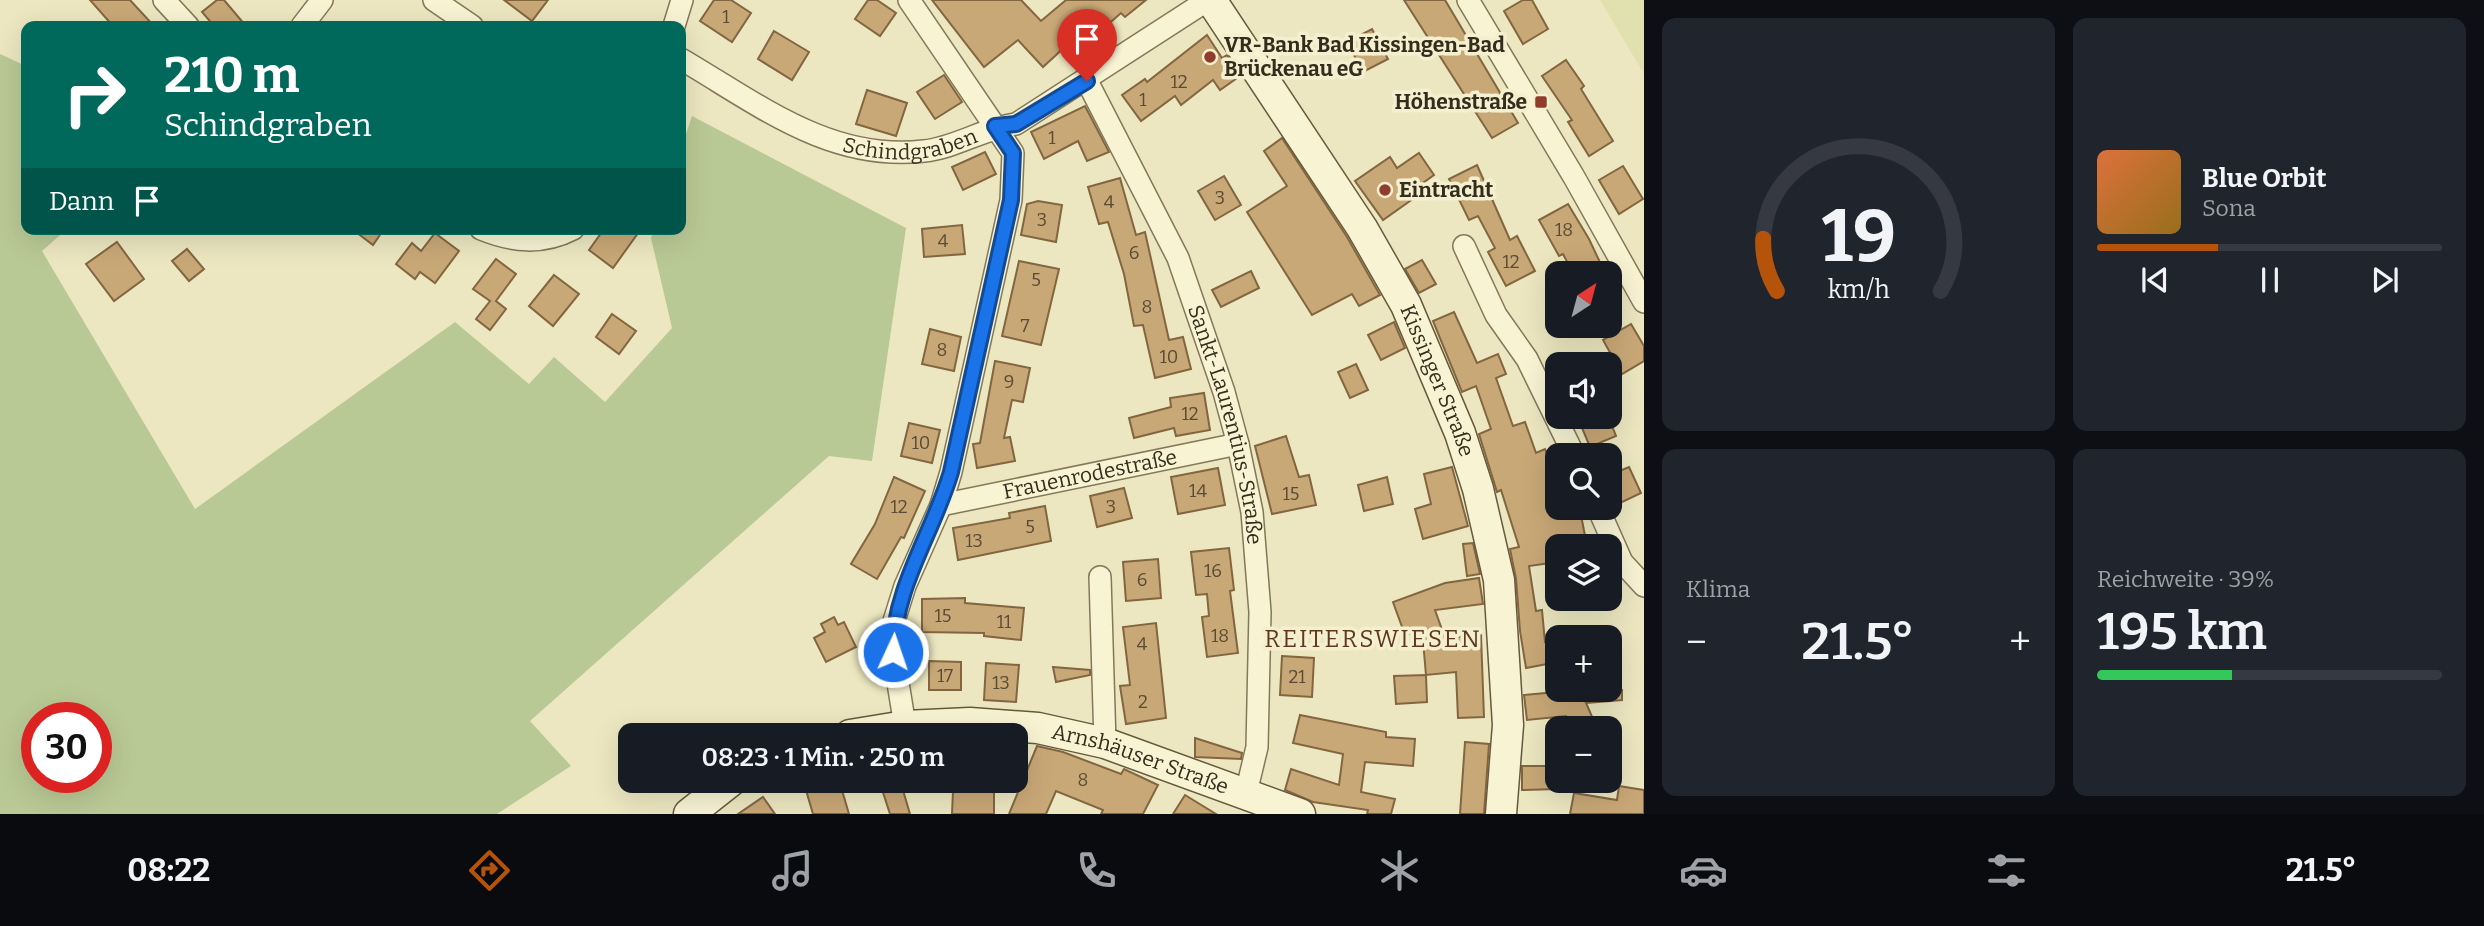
<!DOCTYPE html>
<html lang="de">
<meta charset="utf-8">
<style>
body{margin:0;font-family:Bitter,serif;background:#20242c;color:#f1f3f6;height:100vh;display:flex;flex-direction:column;font-size:26px;white-space:nowrap}
*{box-sizing:border-box;margin:0}
p{font-size:23px;color:#9ea1a6}
.icon{flex:none;width:38px;height:38px;fill:none;stroke:currentColor;stroke-width:2;stroke-linecap:round;stroke-linejoin:round}
.map{position:relative;flex:1;overflow:hidden}
.details{display:flex;flex-direction:column;gap:18px;padding:18px;background:#0d0f14;width:840px}
.details>*{flex:none}
.top-card{position:absolute;left:21px;top:21px;width:665px;height:214px;border-radius:14px;box-shadow:0 7px 28px #0002;background:#00695c;color:#fff;overflow:hidden}
.needle{width:46px;rotate:36deg}
.controls{position:absolute;left:1545px;top:261px;display:grid;gap:14px}
.controls a{display:grid;place-items:center;width:77px;height:77px;border-radius:14px;background:#171b24;box-shadow:0 7px 28px #0002;font-size:35px}
.speed{position:absolute;left:21px;top:702px;display:flex;gap:14px;font-size:35px;font-weight:700;text-align:center}
.speed>*{display:grid;place-content:center;width:91px;height:91px;border-radius:50%;background:#171b24;box-shadow:0 7px 28px #0002;line-height:1}
.speed .limit{border:10px solid #d22;background:#fff;color:#111}
.pin{position:absolute;display:grid;place-items:center;width:60px;height:60px;color:#fff;margin:-72px -30px;border-radius:50% 50% 50% 0;rotate:-45deg;box-shadow:0 0 7px #0007}
.pin .icon{rotate:45deg}
.me{position:absolute;width:77px;margin:-38px;rotate:3deg;stroke-linejoin:round;filter:drop-shadow(0 0 5px #0008)}
.turn{display:flex;align-items:center;gap:24px;height:147px;padding:0 28px;font-size:32px}
.turn .icon{width:91px;height:91px;stroke-width:2.5}
.turn b{display:block;font-size:49px;line-height:60px}
.then{display:flex;align-items:center;height:66px;padding:0 28px;background:#0003;gap:14px;font-size:26px}
.big{font-size:52px;font-weight:600;line-height:1.1}
.details .card{flex:1;display:flex;flex-direction:column;justify-content:center;gap:10px;min-width:0;padding:0 24px;border-radius:14px;background:#20242c}
.details .dial{align-items:center;gap:0}
.dial svg{height:182px;overflow:visible;fill:none;stroke:#363941;stroke-width:7;stroke-linecap:round;text-anchor:middle}
.dial text{fill:#f1f3f6;stroke:none}
.song{display:flex;align-items:center;gap:21px}
.cover{width:84px;height:84px;border-radius:10px;background:linear-gradient(135deg,hsl(20 70% 55%),hsl(40 70% 35%))}
.played{height:7px;border-radius:4px;background:linear-gradient(90deg,#b45309 35%,#363941 35%)}
.keys{display:flex;justify-content:space-around;direction:ltr}
.heat{display:flex;justify-content:space-between;align-items:center;font-size:38px;direction:ltr}
.charge{height:10px;border-radius:5px;background:linear-gradient(90deg,#34c759 39%,#363941 0)}
.details .tiles{flex:1;display:grid;gap:18px;grid-template-columns:repeat(2,1fr)}
.trip{position:absolute;left:618px;top:723px;width:410px;height:70px;border-radius:14px;background:#171b24;box-shadow:0 7px 28px #0002;font-weight:600;line-height:70px;text-align:center}
.dock{display:flex;height:112px;justify-content:space-around;align-items:center;background:#090b0e;color:#9ea1a6}
.dock .icon{width:49px;height:49px}
.dock .current{color:#b45309}
.dock b{font-size:32px;color:#f1f3f6}
main{display:flex;flex:1;min-height:0}
.map>svg:first-child{display:block}
.farmland{fill:#e0e1ae}
.green{fill:#b9c995;fill-rule:evenodd}
.building{fill:#c9a877;stroke:#826640;stroke-width:2}
.lines{fill:none;stroke-linecap:round;stroke-linejoin:round}
.street-casing{stroke:#847859;stroke-width:24}
.secondary-casing{stroke:#66593c;stroke-width:33}
.street{stroke:#f7f3d3;stroke-width:21}
.secondary{stroke:#f7f3d3;stroke-width:30}
.route-casing{stroke:#114b97;stroke-width:18}
.route{stroke:#1a73e8;stroke-width:12}
.poi-dot{fill:#913d2b;stroke:#f4f0cf;stroke-width:2.5}
.labels{text-anchor:middle;stroke-width:7;stroke-linejoin:round;paint-order:stroke}
.number-label{font-size:18px;fill:#594c34}
.poi-label{font-size:21px;font-weight:bold;fill:#342d1d;stroke:#f4f0cf;text-anchor:start}
.street-label{font-size:21px;fill:#342d1d;stroke:#f4f0cf}
.quarter-label{font-size:24px;letter-spacing:2px;fill:#5f381e;stroke:#f4f0cf}
</style>
<main>
<div class="map">
<svg width="1644" height="814" viewBox="0 0 1644 814">
<rect width="100%" height="100%" fill="#ece7c0"/>
<polygon class="farmland" points="1600,0 1644,0 1644,74"/>
<path class="green" d="M0,54L26,66V229H67L42,251L195,509L455,322L529,384L554,357L605,402L672,328L651,238L654,229H681V149L692,116L906,228L872,461L829,456L530,721L571,766L497,814H0ZM37,718H96V777H37Z"/>
<g class="building">
<polygon points="90,0 130,0 154,26 113,26"/>
<polygon points="217,0 224,0 246,26 214,26 202,12"/>
<polygon points="504,0 548,0 532,21"/>
<polygon points="714,0 731,0 751,13 732,42 700,21"/>
<polygon points="868,0 877,0 896,13 880,36 855,19"/>
<polygon points="932,0 1021,0 1041,21 1066,0 1146,0 1125,17 1121,13 1088,42 1080,33 1043,67 1018,40 984,67"/>
<polygon points="1404,0 1445,0 1518,123 1492,138"/>
<polygon points="1523,0 1532,0 1548,29 1523,44 1504,11"/>
<polygon points="1372,29 1388,59 1363,72 1347,42"/>
<polygon points="774,31 809,52 792,80 758,59"/>
<polygon points="1207,35 1222,58 1227,55 1240,76 1220,90 1213,80 1181,105 1175,96 1141,121 1122,95 1145,79 1147,82"/>
<polygon points="1566,60 1584,86 1581,89 1613,141 1589,156 1568,122 1572,120 1542,76"/>
<polygon points="944,75 962,102 935,119 917,92"/>
<polygon points="867,90 907,103 896,136 856,124"/>
<polygon points="1085,106 1109,152 1087,161 1078,141 1044,159 1031,132"/>
<polygon points="1282,138 1347,237 1380,295 1359,306 1352,294 1312,315 1247,212 1287,186 1264,151"/>
<polygon points="985,152 996,174 963,190 952,167"/>
<polygon points="1419,153 1434,175 1413,190 1417,196 1383,220 1355,181 1390,157 1397,168"/>
<polygon points="1477,165 1510,240 1517,236 1535,271 1506,286 1488,252 1495,248 1478,216 1469,220 1449,179"/>
<polygon points="1623,166 1643,199 1619,214 1599,180"/>
<polygon points="1224,176 1241,205 1215,220 1198,191"/>
<polygon points="1120,178 1136,235 1145,232 1169,340 1183,337 1191,369 1155,378 1143,325 1134,326 1124,274 1108,222 1099,224 1088,187"/>
<polygon points="1038,201 1062,205 1056,242 1021,235 1027,204"/>
<polygon points="1568,204 1589,239 1605,273 1573,273 1563,254 1559,256 1539,220"/>
<polygon points="962,225 965,254 924,257 922,229"/>
<polygon points="352,229 384,229 373,245"/>
<polygon points="604,229 641,229 613,268 589,250"/>
<polygon points="435,233 459,251 435,283 420,272 415,279 396,264 412,243 421,251"/>
<polygon points="117,242 144,279 114,301 86,264"/>
<polygon points="187,249 204,269 189,281 172,261"/>
<polygon points="496,259 516,274 496,301 506,309 490,330 476,319 490,301 473,289"/>
<polygon points="1422,260 1436,284 1419,293 1405,269"/>
<polygon points="1019,261 1059,269 1041,345 1002,336"/>
<polygon points="1251,271 1259,288 1221,307 1212,290"/>
<polygon points="554,275 579,294 553,326 529,306"/>
<polygon points="1454,312 1477,363 1498,354 1506,374 1496,378 1513,426 1525,422 1536,453 1545,449 1558,477 1558,508 1578,508 1581,515 1587,546 1558,546 1558,562 1529,566 1536,611 1542,610 1545,642 1558,639 1558,662 1526,668 1520,631 1516,579 1510,549 1519,547 1501,490 1497,492 1479,434 1491,429 1476,386 1462,392 1433,321"/>
<polygon points="612,314 636,331 619,354 596,337"/>
<polygon points="1394,322 1405,348 1381,360 1368,335"/>
<polygon points="1631,324 1644,346 1644,361 1622,374 1603,340"/>
<polygon points="930,329 961,337 954,371 922,364"/>
<polygon points="995,361 1030,368 1023,402 1012,400 1004,438 1010,437 1015,461 977,468 973,444 980,443"/>
<polygon points="1356,364 1368,390 1350,398 1338,372"/>
<polygon points="1204,393 1210,430 1176,436 1174,428 1134,438 1129,418 1171,407 1170,398"/>
<polygon points="1577,416 1608,416 1616,436 1590,447"/>
<polygon points="909,423 940,430 932,463 901,456"/>
<polygon points="1286,436 1299,477 1309,475 1316,505 1272,514 1255,446"/>
<polygon points="1452,467 1468,526 1423,539 1415,509 1431,504 1424,474"/>
<polygon points="1629,467 1641,493 1618,504 1610,488 1610,475"/>
<polygon points="1218,468 1225,505 1178,514 1171,477"/>
<polygon points="894,477 925,491 904,538 901,537 877,579 851,564 875,524"/>
<polygon points="1387,477 1393,504 1364,511 1358,485"/>
<polygon points="1124,488 1132,518 1097,527 1090,496"/>
<polygon points="1045,506 1051,541 958,560 953,528 1010,518 1009,513"/>
<polygon points="1473,543 1480,574 1467,576 1463,544"/>
<polygon points="1229,548 1234,590 1230,591 1238,653 1207,657 1202,617 1209,616 1207,594 1196,595 1191,552"/>
<polygon points="1158,559 1161,598 1126,601 1123,562"/>
<polygon points="1479,578 1483,604 1435,610 1445,638 1481,635 1484,717 1458,718 1456,672 1426,675 1422,629 1405,635 1393,602 1445,583"/>
<polygon points="965,598 965,603 1024,608 1021,640 984,636 984,633 922,632 922,599"/>
<polygon points="834,617 838,625 844,622 856,647 826,662 814,638 825,632 821,624"/>
<polygon points="1156,623 1166,718 1126,724 1120,686 1130,685 1123,627"/>
<polygon points="1282,656 1314,658 1312,697 1280,695"/>
<polygon points="929,661 961,662 961,690 929,690"/>
<polygon points="986,663 1019,665 1016,702 984,700"/>
<polygon points="1053,667 1090,670 1090,675 1056,682"/>
<polygon points="1426,675 1427,702 1396,704 1394,676"/>
<polygon points="1578,690 1622,690 1622,700 1586,703 1597,728 1571,728 1566,716 1527,720 1524,695"/>
<polygon points="1300,715 1386,732 1386,737 1415,739 1413,766 1365,762 1361,792 1395,799 1391,814 1367,814 1368,810 1313,802 1285,790 1291,769 1339,785 1343,754 1293,743"/>
<polygon points="1195,738 1242,753 1241,759 1195,757"/>
<polygon points="1465,742 1489,744 1484,814 1460,814"/>
<polygon points="1037,746 1063,752 1121,774 1124,769 1158,785 1143,814 1101,814 1103,810 1056,791 1046,814 1009,814"/>
<polygon points="1522,766 1558,766 1558,789 1522,790"/>
<polygon points="803,780 839,780 849,814 813,814"/>
<polygon points="879,780 900,780 910,814 890,814"/>
<polygon points="1619,786 1644,790 1644,814 1570,814 1574,793 1617,800"/>
<polygon points="953,791 994,792 994,814 952,814"/>
<polygon points="1185,795 1216,814 1173,814"/>
<polygon points="763,797 775,814 738,814"/>
</g>
<g class="lines">
<g class="street-casing">
<g id="street">
<polyline points="164,0 188,26"/>
<polyline points="434,0 472,26"/>
<polyline points="1468,0 1574,177 1644,302"/>
<polyline points="302,26 322,0"/>
<polyline points="674,26 682,0"/>
<path id="s1" d="M681,59C758,104 830,162 924,151C955,148 984,128 1016,124L1208,0"/>
<path id="s2" d="M1087,81L1178,258L1224,392L1238,444L1252,512L1260,612L1257,747L1246,793"/>
<path d="M481,229C513,242 542,245 573,229"/>
<polyline points="1464,246 1496,315 1527,359 1574,455"/>
<path id="s3" d="M941,505L1238,444"/>
<polyline points="1598,508 1622,562 1644,586"/>
<polyline points="1100,577 1105,743"/>
<polyline points="905,726 893,652 894,621 905,586 941,505 951,472 1011,200 1013,153 909,0"/>
</g>
</g>
<g class="secondary-casing">
<g id="secondary">
<path id="s4" d="M1211,0L1362,228L1406,305L1460,433L1478,489L1499,580L1508,725L1501,814"/>
<path id="s5" d="M850,735L905,726L970,723L1038,728L1105,743L1300,814"/>
<polyline points="689,814 732,780"/>
</g>
</g>
<use href="#street" class="street"/>
<use href="#secondary" class="secondary"/>
</g>
<g class="lines">
<g class="route-casing">
<path id="route" d="M893,652C894,587 933,533 951,472L1011,200L1013,153L995,126L1016,124L1087,81"/>
</g>
<use href="#route" class="route"/>
</g>
<g class="poi-dot">
<circle cx="1210" cy="57" r="7"/>
<rect x="1534" y="95" width="14" height="14" rx="3.5"/>
<circle cx="1385" cy="190" r="7"/>
</g>
<g class="labels">
<g class="number-label">
<text x="726" y="23">1</text>
<text x="1179" y="88">12</text>
<text x="1143" y="106">1</text>
<text x="1052" y="144">1</text>
<text x="1220" y="204">3</text>
<text x="1109" y="208">4</text>
<text x="1042" y="226">3</text>
<text x="1564" y="236">18</text>
<text x="943" y="247">4</text>
<text x="1134" y="259">6</text>
<text x="1511" y="268">12</text>
<text x="1036" y="286">5</text>
<text x="1147" y="313">8</text>
<text x="1025" y="332">7</text>
<text x="942" y="356">8</text>
<text x="1169" y="363">10</text>
<text x="1009" y="388">9</text>
<text x="1190" y="420">12</text>
<text x="921" y="449">10</text>
<text x="1198" y="497">14</text>
<text x="1291" y="500">15</text>
<text x="899" y="513">12</text>
<text x="1111" y="513">3</text>
<text x="1030" y="533">5</text>
<text x="974" y="547">13</text>
<text x="1213" y="577">16</text>
<text x="1142" y="586">6</text>
<text x="943" y="622">15</text>
<text x="1004" y="628">11</text>
<text x="1220" y="642">18</text>
<text x="1142" y="650">4</text>
<text x="945" y="682">17</text>
<text x="1297" y="683">21</text>
<text x="1001" y="689">13</text>
<text x="1143" y="708">2</text>
<text x="1083" y="786">8</text>
</g>
<g class="poi-label">
<text x="1224" y="52">VR-Bank Bad Kissingen-Bad<tspan x="1224" dy="24">Brückenau eG</tspan></text>
<text x="1527" y="109" text-anchor="end">Höhenstraße</text>
<text x="1399" y="197">Eintracht</text>
</g>
<g class="street-label">
<text dy="7" stroke="none"><textPath href="#s1" startOffset="252">Schindgraben</textPath></text>
<text dy="7" stroke="none"><textPath href="#s4" startOffset="444">Kissinger Straße</textPath></text>
<text dy="7" stroke="none"><textPath href="#s2" startOffset="373">Sankt-Laurentius-Straße</textPath></text>
<text dy="7" stroke="none"><textPath href="#s3" startOffset="152">Frauenrodestraße</textPath></text>
<text dy="7" stroke="none"><textPath href="#s5" startOffset="296">Arnshäuser Straße</textPath></text>
</g>
<g class="quarter-label">
<text x="1373" y="647">REITERSWIESEN</text>
</g>
</g>
</svg>
<div class="controls">
<a><svg class="needle" viewBox="-14 -14 28 28"><path d="M0-13l5 13h-10z" fill="#e53935"/><path d="M0 13l5-13h-10z" fill="#9ea1a6"/></svg></a>
<a><svg class="icon" aria-label="sound" viewBox="0 0 24 24"><path d="M4 9h4l5-4v14l-5-4H4zM17 9q2 3 0 6"/></svg></a>
<a><svg class="icon" aria-label="search" viewBox="0 0 24 24"><circle cx="10" cy="10" r="6"/><path d="M15 15l6 6"/></svg></a>
<a><svg class="icon" aria-label="layers" viewBox="0 0 24 24"><path d="M12 4l9 5-9 5-9-5zM3 14l9 5 9-5"/></svg></a>
<a>+</a>
<a>−</a>
</div>
<div class="speed"><div class="limit">30</div></div>
<div class="pin" style="left:1087px;top:81px;background:#d93025"><svg class="icon" aria-label="arrive" viewBox="0 0 24 24"><path d="M6 21V4h12l-3 4 3 4H6"/></svg></div>
<svg class="me" style="left:893px;top:652px" viewBox="-20 -20 40 40"><circle r="17" fill="#1a73e8" stroke="#fff" stroke-width="3"/><path d="M0-11L8 9 0 5-8 9z" fill="#fff"/></svg>
<div class="trip">08:23 · 1 Min. · 250 m</div>
<div class="top-card">
<div class="turn"><svg class="icon" aria-label="right" viewBox="0 0 24 24"><path d="M7 20v-9h11M14 6l5 5-5 5"/></svg><div><b>210 m</b>Schindgraben</div></div>
<div class="then">Dann<svg class="icon" aria-label="arrive" viewBox="0 0 24 24"><path d="M6 21V4h12l-3 4 3 4H6"/></svg></div>
</div>
</div>
<section class="details">
<div class="tiles">
<div class="card dial"><svg viewBox="0 0 100 80">
<path d="M14 69A42 42 0 1 1 86 69"/>
<path d="M14 69A42 42 0 0 1 8 46" stroke="#b45309"/>
<text x="50" y="56" font-size="32" font-weight="700">19</text>
<text x="50" y="72" font-size="11">km/h</text>
</svg></div>
<div class="card">
<div class="song"><i class="cover"></i><div><b>Blue Orbit</b><p>Sona</p></div></div>
<div class="played"></div>
<div class="keys"><svg class="icon" aria-label="previous" viewBox="0 0 24 24"><path d="M18 5L8 12l10 7zM5 5v14"/></svg><svg class="icon" aria-label="pause" viewBox="0 0 24 24"><path d="M8 5v14M16 5v14"/></svg><svg class="icon" aria-label="next" viewBox="0 0 24 24"><path d="M6 5l10 7-10 7zM19 5v14"/></svg></div>
</div>
<div class="card"><p>Klima</p>
<div class="heat"><a>−</a><b class="big">21.5°</b><a>+</a></div>
</div>
<div class="card"><p>Reichweite · 39%</p><b class="big">195 km</b><div class="charge"></div></div>
</div>
</section>
</main>
<nav class="dock">
<b>08:22</b>
<svg class="icon current" aria-label="directions" viewBox="0 0 24 24"><path d="M12 3l9 9-9 9-9-9zM9 14v-3h6M13 9l2 2-2 2"/></svg>
<svg class="icon" aria-label="music" viewBox="0 0 24 24"><path d="M9 18V5l10-2v13"/><circle cx="6" cy="18" r="3"/><circle cx="16" cy="16" r="3"/></svg>
<svg class="icon" aria-label="phone" viewBox="0 0 24 24"><path d="M5 4h4l2 5-3 2q2 4 5 5l2-3 5 2v4C11 20 4 13 5 4z"/></svg>
<svg class="icon" aria-label="climate" viewBox="0 0 24 24"><path d="M12 3v18M4 7l16 10M4 17L20 7"/></svg>
<svg class="icon" aria-label="car" viewBox="0 0 24 24"><path d="M5 17H2v-5l4-1 3-4h7l3 4 3 1v5h-3M9 17h6M6 11h13"/><circle cx="7" cy="17" r="2"/><circle cx="17" cy="17" r="2"/></svg>
<svg class="icon" aria-label="filters" viewBox="0 0 24 24"><path d="M4 7h16M4 17h16"/><circle cx="9" cy="7" r="2"/><circle cx="15" cy="17" r="2"/></svg>
<b>21.5°</b>
</nav>
